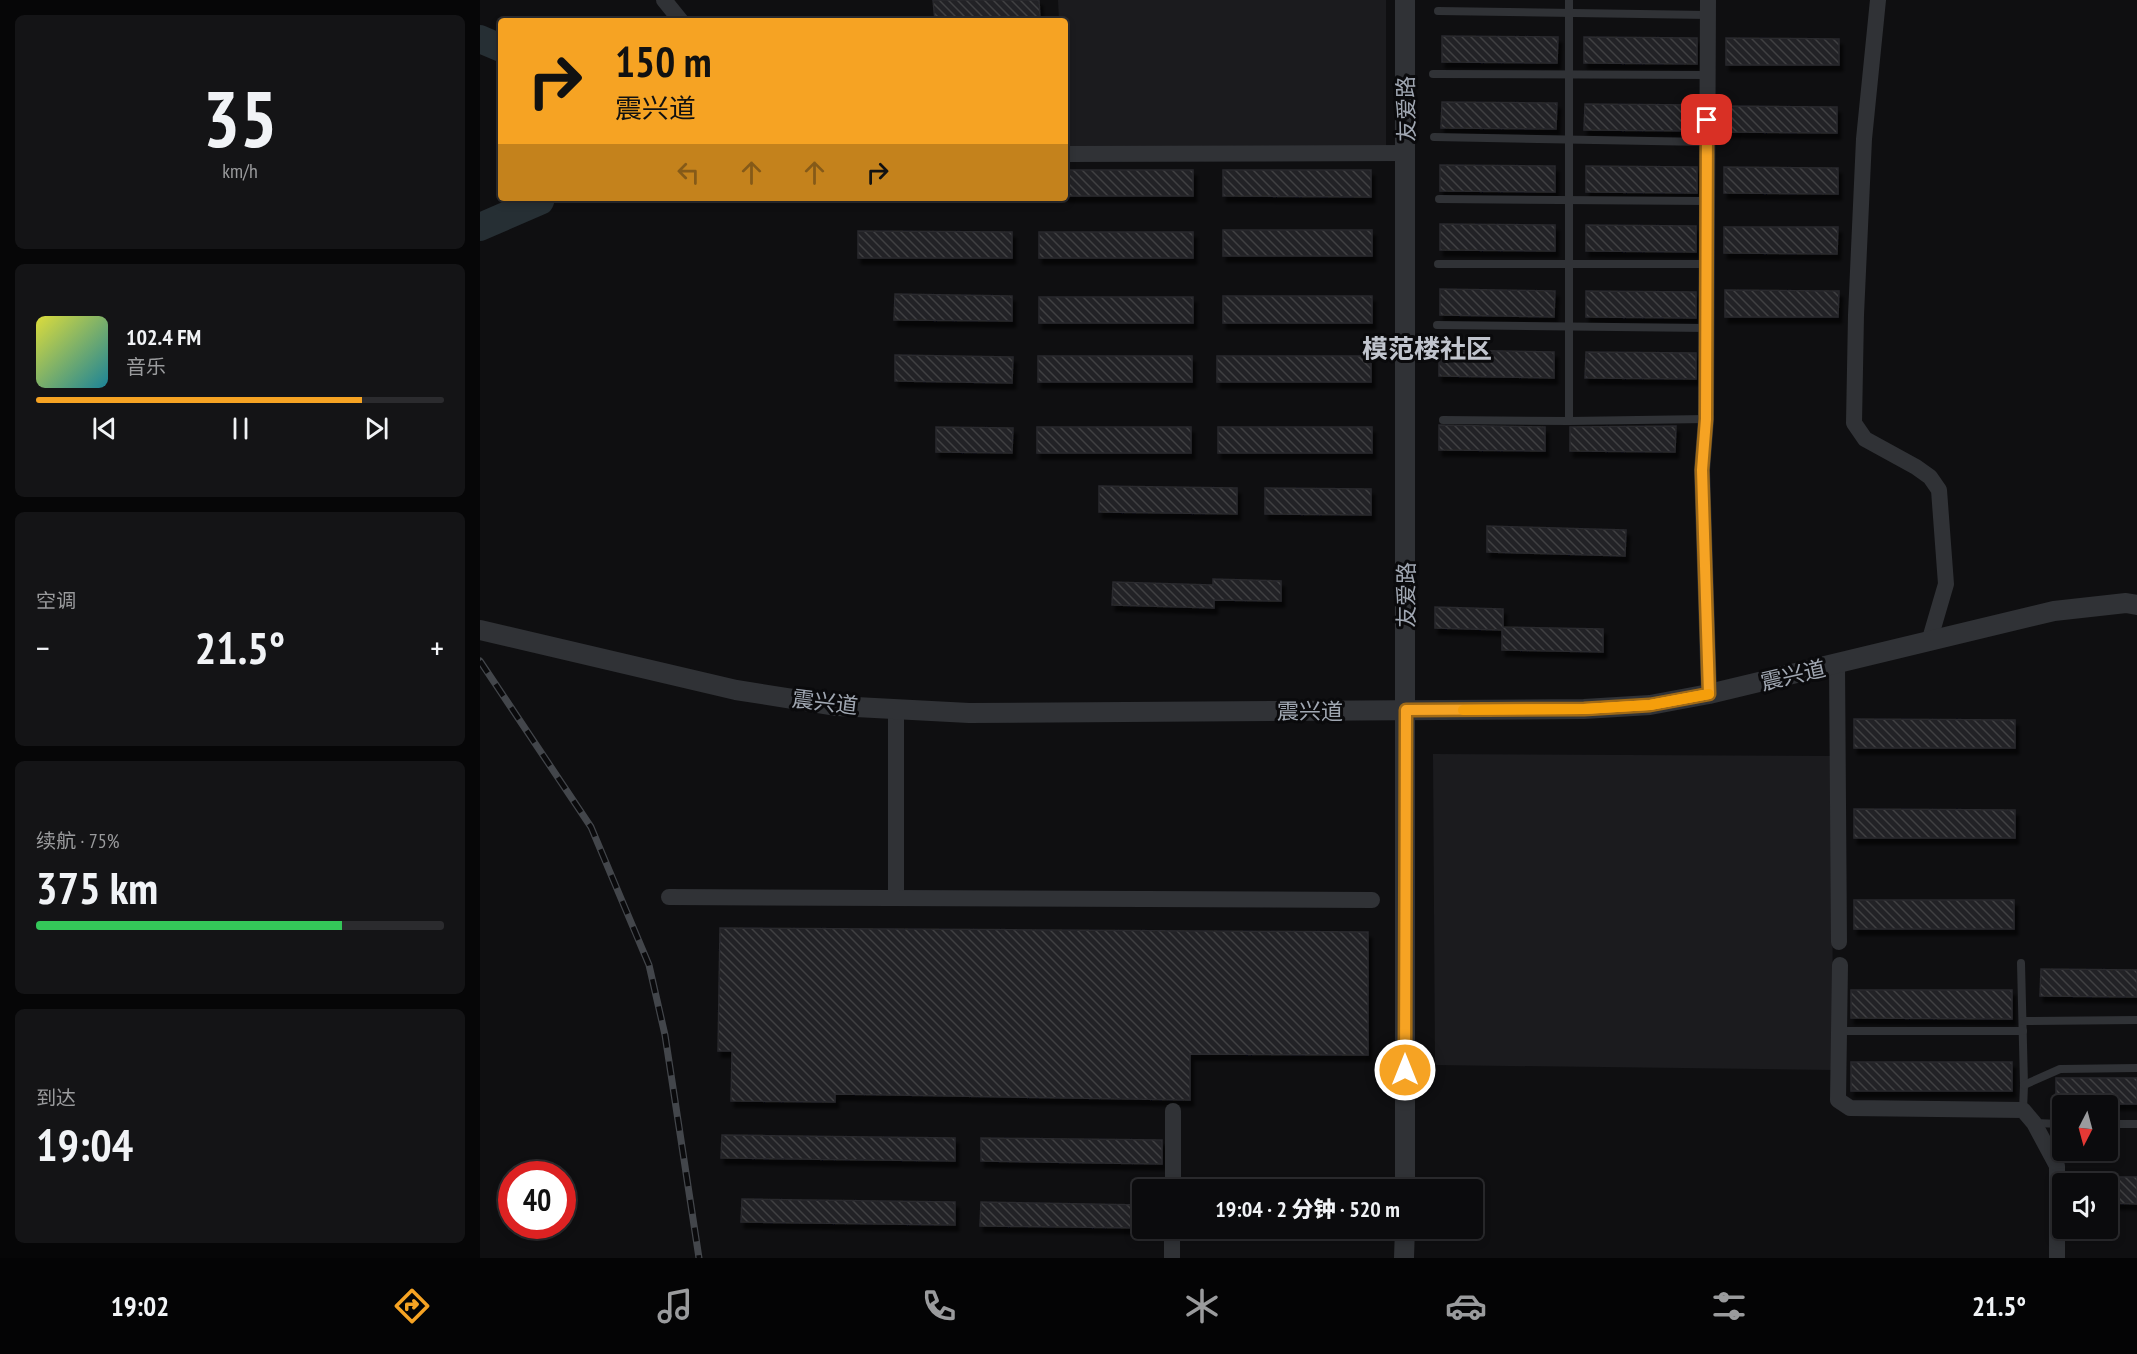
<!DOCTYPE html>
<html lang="zh">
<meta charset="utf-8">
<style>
body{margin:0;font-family:"PT Sans Narrow","Noto Sans SC",sans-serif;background:#141416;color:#f1f3f6;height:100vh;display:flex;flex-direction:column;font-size:22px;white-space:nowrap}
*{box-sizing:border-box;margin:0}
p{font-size:20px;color:#9a9b9d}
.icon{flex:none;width:33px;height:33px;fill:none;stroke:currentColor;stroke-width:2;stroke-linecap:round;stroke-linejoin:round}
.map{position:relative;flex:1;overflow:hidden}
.side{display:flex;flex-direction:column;gap:15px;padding:15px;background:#060607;width:480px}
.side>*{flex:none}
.top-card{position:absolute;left:18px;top:18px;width:570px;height:183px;border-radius:6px;box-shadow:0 3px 9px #0003,0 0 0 2px #2b2b2e;background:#f6a323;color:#111;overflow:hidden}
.needle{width:39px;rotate:186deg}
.tools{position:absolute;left:1572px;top:1095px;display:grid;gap:12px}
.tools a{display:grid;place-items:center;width:66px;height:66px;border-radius:6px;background:#0b0b0d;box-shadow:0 3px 9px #0003,0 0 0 2px #2b2b2e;font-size:30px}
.speed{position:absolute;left:18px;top:1161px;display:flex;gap:12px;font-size:30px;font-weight:700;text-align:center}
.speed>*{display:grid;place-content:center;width:78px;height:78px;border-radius:50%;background:#0b0b0d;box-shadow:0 3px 9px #0003,0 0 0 2px #2b2b2e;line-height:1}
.speed .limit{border:9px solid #d22;background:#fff;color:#111}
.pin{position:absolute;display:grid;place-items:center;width:51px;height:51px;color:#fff;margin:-26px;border-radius:12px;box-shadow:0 3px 9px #0006}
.me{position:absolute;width:66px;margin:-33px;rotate:0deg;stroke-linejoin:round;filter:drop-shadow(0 0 4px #0008)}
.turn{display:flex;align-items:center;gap:21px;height:126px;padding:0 18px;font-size:27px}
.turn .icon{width:78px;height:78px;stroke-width:2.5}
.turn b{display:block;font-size:42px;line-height:51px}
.lanes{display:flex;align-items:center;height:57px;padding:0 18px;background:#0003;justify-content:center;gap:30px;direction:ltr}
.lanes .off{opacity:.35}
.big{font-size:45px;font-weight:800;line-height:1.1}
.side .widget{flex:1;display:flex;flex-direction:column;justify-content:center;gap:9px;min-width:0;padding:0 21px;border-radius:9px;background:#141416}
.side .dial{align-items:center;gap:0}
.dial b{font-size:78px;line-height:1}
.song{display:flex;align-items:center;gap:18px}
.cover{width:72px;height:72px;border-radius:9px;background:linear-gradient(135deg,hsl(60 70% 55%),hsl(190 70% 35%))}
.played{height:6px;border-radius:3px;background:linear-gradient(90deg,#f6a323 80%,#2b2b2e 80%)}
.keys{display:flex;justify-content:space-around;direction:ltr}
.heat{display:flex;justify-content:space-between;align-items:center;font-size:33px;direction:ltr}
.charge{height:9px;border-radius:4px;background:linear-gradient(90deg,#34c759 75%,#2b2b2e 0)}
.trip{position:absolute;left:652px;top:1179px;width:351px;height:60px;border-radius:6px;background:#0b0b0d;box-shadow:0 3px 9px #0003,0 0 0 2px #2b2b2e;font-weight:800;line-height:60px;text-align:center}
.tab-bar{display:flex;height:96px;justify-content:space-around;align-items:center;background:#040405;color:#9a9b9d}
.tab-bar .icon{width:42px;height:42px}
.tab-bar .current{color:#f6a323}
.tab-bar b{font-size:27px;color:#f1f3f6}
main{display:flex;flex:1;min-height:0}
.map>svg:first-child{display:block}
.built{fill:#1b1b1e}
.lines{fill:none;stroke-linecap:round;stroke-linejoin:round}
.river{stroke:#262f34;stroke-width:28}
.building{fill:url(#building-back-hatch);stroke:#29292d;stroke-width:1.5;filter:url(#shadow)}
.service{stroke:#303236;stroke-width:8}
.minor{stroke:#303236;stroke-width:16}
.tertiary{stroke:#303236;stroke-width:20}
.rail-casing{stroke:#43464b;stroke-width:7}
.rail{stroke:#0a0a0c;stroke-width:4.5;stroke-dasharray:14;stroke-linecap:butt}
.route-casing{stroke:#a06a17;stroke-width:15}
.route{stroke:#f6a323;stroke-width:10}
.slow{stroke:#f59e0b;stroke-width:10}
.labels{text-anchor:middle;stroke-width:6;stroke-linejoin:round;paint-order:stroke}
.street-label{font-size:22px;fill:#a0a7b2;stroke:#0a0a0c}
.quarter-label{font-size:26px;font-weight:bold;fill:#c1c5ce;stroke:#0a0a0c}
</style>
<main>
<section class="side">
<div class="widget dial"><b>35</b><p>km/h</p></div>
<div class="widget">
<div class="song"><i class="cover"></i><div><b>102.4 FM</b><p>音乐</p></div></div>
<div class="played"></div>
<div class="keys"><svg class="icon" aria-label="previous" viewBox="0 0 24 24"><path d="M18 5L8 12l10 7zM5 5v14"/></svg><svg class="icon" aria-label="pause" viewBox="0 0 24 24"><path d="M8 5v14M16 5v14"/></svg><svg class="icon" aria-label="next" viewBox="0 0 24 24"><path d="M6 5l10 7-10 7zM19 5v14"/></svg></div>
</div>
<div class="widget"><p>空调</p>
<div class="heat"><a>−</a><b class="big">21.5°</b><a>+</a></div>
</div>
<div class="widget"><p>续航 · 75%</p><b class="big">375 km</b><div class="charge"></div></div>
<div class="widget"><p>到达</p><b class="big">19:04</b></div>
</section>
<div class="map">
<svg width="1657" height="1258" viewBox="0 0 1657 1258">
<defs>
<pattern id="building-back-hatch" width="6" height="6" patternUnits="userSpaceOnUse" patternTransform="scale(1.5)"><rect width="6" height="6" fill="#222225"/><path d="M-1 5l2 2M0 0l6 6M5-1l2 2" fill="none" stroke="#3f3f42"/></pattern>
<filter id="shadow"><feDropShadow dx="3.5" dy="6" stdDeviation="1.5" flood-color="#0009"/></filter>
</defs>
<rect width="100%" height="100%" fill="#0f0f11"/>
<g class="built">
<polygon points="578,0 906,0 906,146 585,147 585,21 579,21"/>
<polygon points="953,754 1352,756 1353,1070 955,1065"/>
</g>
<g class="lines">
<g class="river">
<polyline points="0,39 21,48"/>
<polyline points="0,227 60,201 61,198"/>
</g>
</g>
<g class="building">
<polygon points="453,0 559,0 560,18 515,21 455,21"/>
<polygon points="962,36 1078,37 1077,63 962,62"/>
<polygon points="1104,37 1217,38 1217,64 1104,63"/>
<polygon points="1246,38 1359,39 1359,65 1246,65"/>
<polygon points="962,102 1077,103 1076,129 961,128"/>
<polygon points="1105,104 1217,105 1217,131 1104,130"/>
<polygon points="1244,106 1357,107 1357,133 1244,132"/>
<polygon points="960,165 1075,166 1075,192 960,191"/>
<polygon points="1106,166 1217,167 1217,193 1106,192"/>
<polygon points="1244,167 1358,168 1358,194 1244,193"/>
<rect x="585" y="170" width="128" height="26"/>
<polygon points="743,170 891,170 891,197 743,196"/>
<polygon points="960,224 1075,225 1075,251 960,250"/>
<polygon points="1106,225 1216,226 1216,252 1106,251"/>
<polygon points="1244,227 1358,227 1357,254 1244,253"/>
<rect x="743" y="230" width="149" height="26"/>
<polygon points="378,231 532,232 532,258 378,258"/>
<rect x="559" y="232" width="154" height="26"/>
<polygon points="960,289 1075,291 1074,317 960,315"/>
<polygon points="1245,290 1359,291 1358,317 1245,317"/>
<polygon points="1106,291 1216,292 1216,318 1106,317"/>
<polygon points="415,294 532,296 532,321 414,320"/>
<rect x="743" y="296" width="149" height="27"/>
<rect x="559" y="297" width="154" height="26"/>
<polygon points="959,350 1074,352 1074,378 959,376"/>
<polygon points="1106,352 1216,353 1216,379 1105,378"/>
<polygon points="415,355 533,357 532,383 415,381"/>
<rect x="558" y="356" width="154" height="26"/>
<rect x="737" y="356" width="154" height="26"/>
<polygon points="959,425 1065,427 1065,451 959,450"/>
<polygon points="1196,426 1195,452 1090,451 1090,427"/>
<polygon points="456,427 533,428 532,453 456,452"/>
<rect x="557" y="427" width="154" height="26"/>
<rect x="738" y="427" width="154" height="26"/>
<polygon points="619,486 757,488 757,514 619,512"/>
<polygon points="785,488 891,489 891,515 785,514"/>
<polygon points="1007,526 1146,530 1145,556 1007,552"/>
<polygon points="733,579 801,581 801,601 734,600 734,608 632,605 633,582 733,585"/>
<polygon points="955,607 1023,609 1023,627 1123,629 1123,652 1022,650 1022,630 955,628"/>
<polygon points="1374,719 1535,720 1535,748 1374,748"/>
<polygon points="1374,809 1535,810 1535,838 1374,838"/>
<rect x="1374" y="900" width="160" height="29"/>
<polygon points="240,928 888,932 888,1055 710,1054 710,1100 355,1094 355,1102 251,1101 252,1051 238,1051"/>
<polygon points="1561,969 1657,970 1657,997 1560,996"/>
<polygon points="1371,990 1532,990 1532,1019 1371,1018"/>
<rect x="1371" y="1062" width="161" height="29"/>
<rect x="1576" y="1078" width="81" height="26"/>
<polygon points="242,1135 475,1138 475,1161 241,1158"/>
<polygon points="501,1138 682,1140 682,1164 501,1161"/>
<polygon points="1628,1177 1657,1177 1657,1204 1628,1203"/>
<polygon points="262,1199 475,1202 475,1225 261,1222"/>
<polygon points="501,1202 663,1205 663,1228 500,1226"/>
</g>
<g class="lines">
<g class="service">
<polyline points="958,11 1228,15"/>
<polyline points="953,74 1228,75"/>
<polyline points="954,137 1227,142"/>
<polyline points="959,199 1227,201"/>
<polyline points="958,264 1227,264"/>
<polyline points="957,325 1226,328"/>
<polyline points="963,420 1089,421 1226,419"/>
<polyline points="1089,421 1089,0"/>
<polyline points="1541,963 1544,1085 1543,1110"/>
<polyline points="1543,1021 1657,1020"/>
<polyline points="1359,1031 1543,1031"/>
<polyline points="1544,1085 1580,1069 1657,1068"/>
<polyline points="1554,1123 1582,1124"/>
<polyline points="1628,1124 1657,1124"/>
</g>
<g class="minor">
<polyline points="184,0 201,21"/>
<polyline points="1228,0 1226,419 1222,470 1229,694"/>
<polyline points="1398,0 1384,139 1376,315 1374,423 1385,439 1436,467 1450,477 1459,490 1466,584 1449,642"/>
<polyline points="585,154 926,153"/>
<polyline points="1357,664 1359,942"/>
<polyline points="416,709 416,898"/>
<polyline points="189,897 892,900"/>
<polyline points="1360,965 1358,1100 1370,1108 1543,1110 1554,1123 1577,1166 1577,1258"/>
<polyline points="693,1190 693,1111"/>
<polyline points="692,1258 692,1228"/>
</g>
<g class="tertiary">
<polyline points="0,630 256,690 357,706 489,713 1104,709 1170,705 1229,694 1574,611 1646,603 1657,605"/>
<polyline points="925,1190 925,0"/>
<polyline points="924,1258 925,1228"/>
</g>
<g class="rail-casing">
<polyline id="rail" points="0,661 111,827 169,965 185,1035 219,1258"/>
</g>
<use href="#rail" class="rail"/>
</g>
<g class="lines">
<g class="route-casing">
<polyline id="route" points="925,1070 926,710 1104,709 1170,705 1229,694 1222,470 1226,419 1227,120"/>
</g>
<use href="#route" class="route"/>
<polyline class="slow" points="983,710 1104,709 1170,705 1229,694"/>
</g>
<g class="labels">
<g class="street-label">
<text transform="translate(926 109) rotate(-91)" y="8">友爱路</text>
<text transform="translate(926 595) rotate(-90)" y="8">友爱路</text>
<text transform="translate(1313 675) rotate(-13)" y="8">震兴道</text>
<text transform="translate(345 702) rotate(7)" y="8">震兴道</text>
<text x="830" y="719">震兴道</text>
</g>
<g class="quarter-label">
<text x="947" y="358">模范楼社区</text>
</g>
</g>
</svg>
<div class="tools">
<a><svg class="needle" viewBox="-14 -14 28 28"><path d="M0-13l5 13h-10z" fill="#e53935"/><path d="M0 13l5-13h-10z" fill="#9a9b9d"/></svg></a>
<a><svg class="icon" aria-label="sound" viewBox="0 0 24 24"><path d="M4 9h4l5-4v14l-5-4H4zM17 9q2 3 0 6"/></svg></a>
</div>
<div class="speed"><div class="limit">40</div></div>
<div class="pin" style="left:1227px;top:120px;background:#d93025"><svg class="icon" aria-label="arrive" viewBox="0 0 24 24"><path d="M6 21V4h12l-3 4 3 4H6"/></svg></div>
<svg class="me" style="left:925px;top:1070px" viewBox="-20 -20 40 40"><circle r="17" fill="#f6a323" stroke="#fff" stroke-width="3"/><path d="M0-11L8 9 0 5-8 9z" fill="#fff"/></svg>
<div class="trip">19:04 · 2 分钟 · 520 m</div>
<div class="top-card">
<div class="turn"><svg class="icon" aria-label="right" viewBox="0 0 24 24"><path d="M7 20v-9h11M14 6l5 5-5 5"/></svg><div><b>150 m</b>震兴道</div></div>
<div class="lanes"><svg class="icon off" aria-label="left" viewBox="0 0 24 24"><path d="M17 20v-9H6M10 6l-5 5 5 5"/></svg><svg class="icon off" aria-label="ahead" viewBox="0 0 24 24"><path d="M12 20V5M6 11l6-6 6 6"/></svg><svg class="icon off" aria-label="ahead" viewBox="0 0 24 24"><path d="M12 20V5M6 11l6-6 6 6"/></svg><svg class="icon" aria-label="right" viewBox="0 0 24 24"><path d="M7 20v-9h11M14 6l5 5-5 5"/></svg></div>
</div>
</div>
</main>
<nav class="tab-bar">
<b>19:02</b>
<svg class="icon current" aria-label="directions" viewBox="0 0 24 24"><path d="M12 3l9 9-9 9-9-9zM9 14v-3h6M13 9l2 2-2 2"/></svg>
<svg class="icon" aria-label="music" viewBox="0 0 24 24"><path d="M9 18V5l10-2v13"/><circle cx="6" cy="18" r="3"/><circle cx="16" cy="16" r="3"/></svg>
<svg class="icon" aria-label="phone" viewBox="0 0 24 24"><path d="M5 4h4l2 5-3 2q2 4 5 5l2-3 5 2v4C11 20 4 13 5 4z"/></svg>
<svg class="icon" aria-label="climate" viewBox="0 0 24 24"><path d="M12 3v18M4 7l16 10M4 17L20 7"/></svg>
<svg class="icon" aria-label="car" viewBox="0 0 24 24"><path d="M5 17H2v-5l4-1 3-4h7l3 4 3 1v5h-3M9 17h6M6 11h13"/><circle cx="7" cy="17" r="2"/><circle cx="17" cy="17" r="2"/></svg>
<svg class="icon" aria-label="filters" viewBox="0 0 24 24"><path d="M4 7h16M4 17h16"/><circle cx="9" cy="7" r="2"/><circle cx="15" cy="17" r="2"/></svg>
<b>21.5°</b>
</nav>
